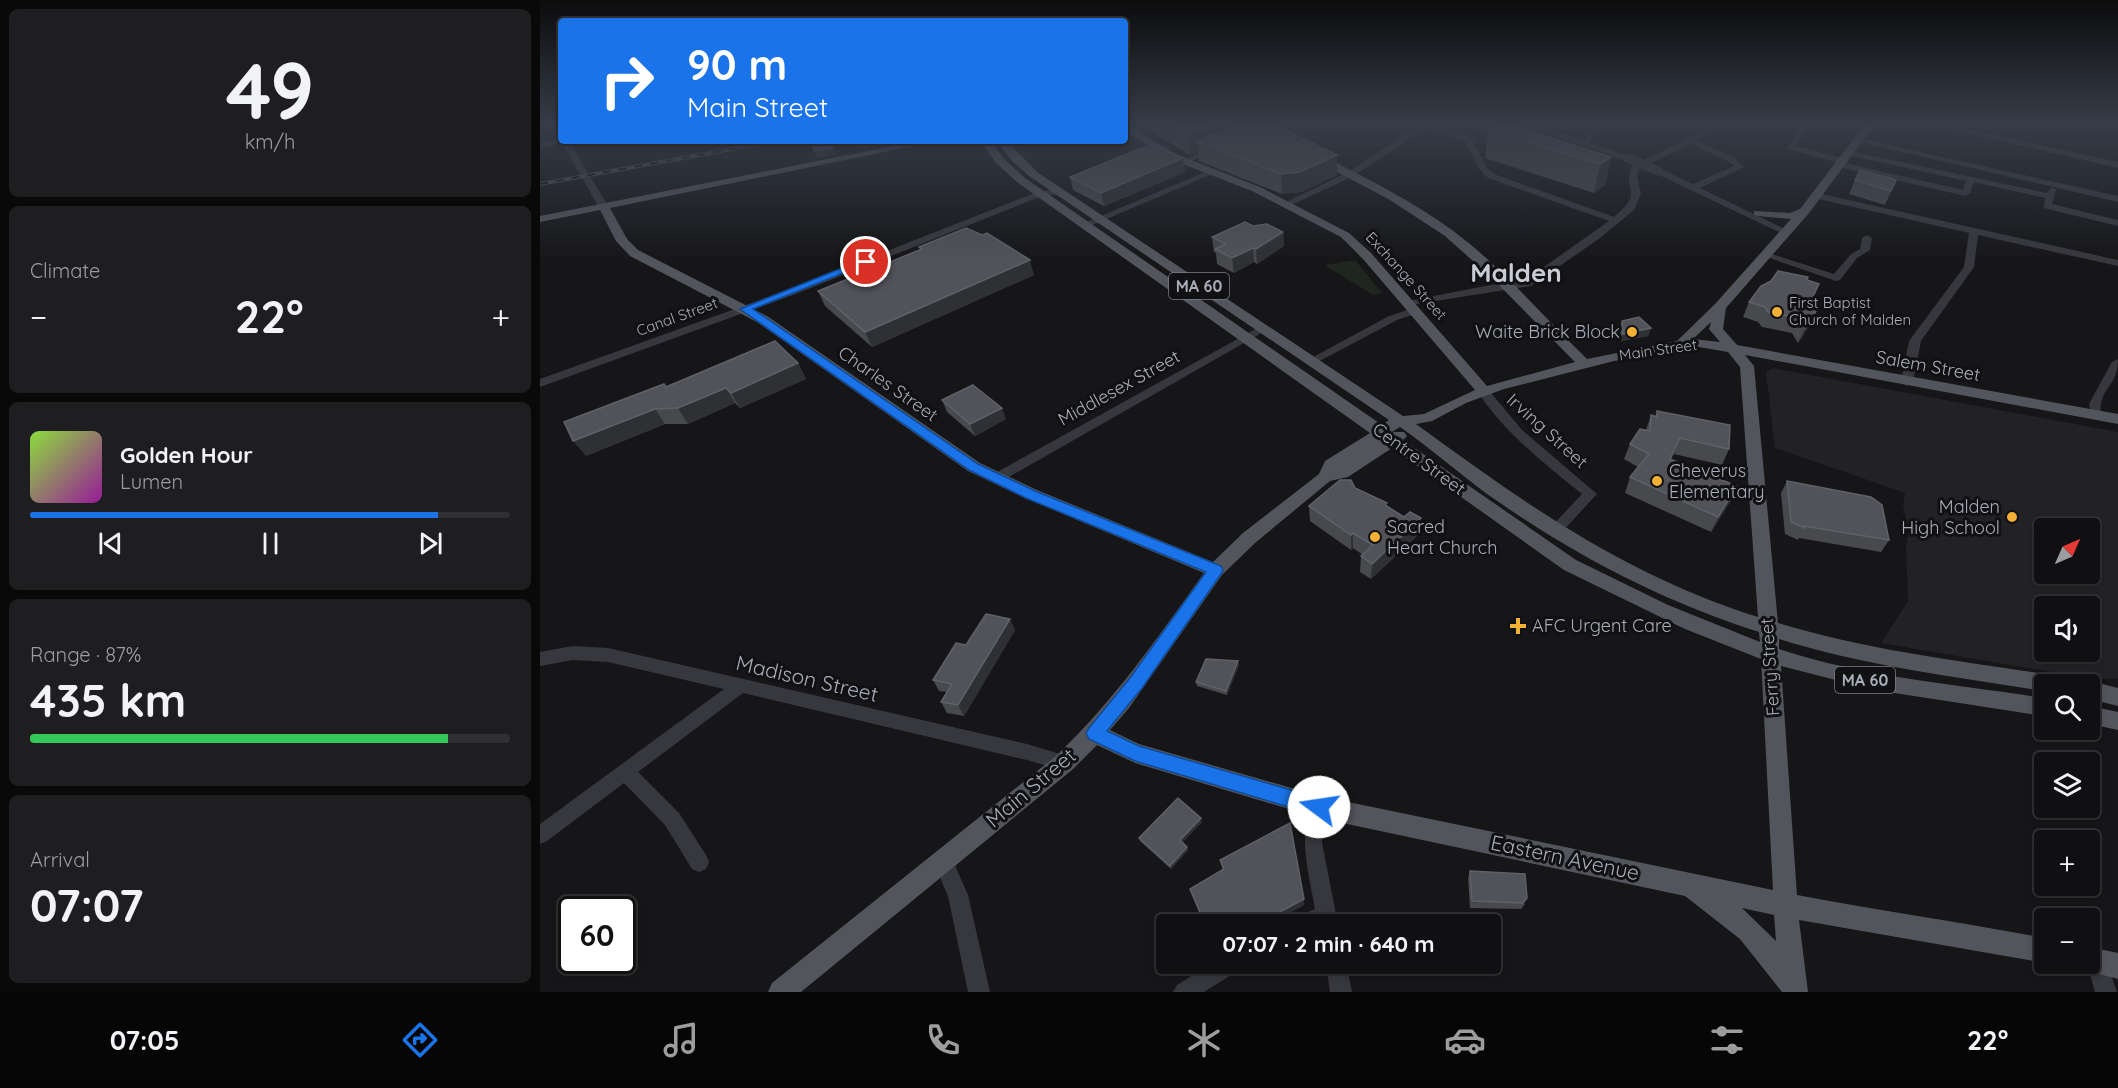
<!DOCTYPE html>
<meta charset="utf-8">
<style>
body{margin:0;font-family:Quicksand,sans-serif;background:#1e1e20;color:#f1f3f6;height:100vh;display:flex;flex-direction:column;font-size:22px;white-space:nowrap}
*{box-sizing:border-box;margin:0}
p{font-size:20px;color:#9c9d9f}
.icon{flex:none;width:33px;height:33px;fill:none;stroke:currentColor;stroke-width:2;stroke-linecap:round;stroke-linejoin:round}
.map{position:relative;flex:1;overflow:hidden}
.details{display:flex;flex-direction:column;gap:9px;padding:9px;background:#09090a;width:540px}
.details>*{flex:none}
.guide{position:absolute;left:18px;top:18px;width:570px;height:126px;border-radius:6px;box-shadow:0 3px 9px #0003,0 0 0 2px #303032;background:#1a73e8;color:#fff;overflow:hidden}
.needle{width:39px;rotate:45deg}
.buttons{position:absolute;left:1494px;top:518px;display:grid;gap:12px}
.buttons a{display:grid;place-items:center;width:66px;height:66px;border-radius:6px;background:#101012;box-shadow:0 3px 9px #0003,0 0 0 2px #303032;font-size:30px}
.speed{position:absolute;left:18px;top:896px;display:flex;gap:12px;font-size:30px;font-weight:700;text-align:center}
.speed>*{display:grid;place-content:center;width:78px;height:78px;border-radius:50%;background:#101012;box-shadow:0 3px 9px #0003,0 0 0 2px #303032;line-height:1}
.speed .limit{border:3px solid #111;border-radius:9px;background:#fff;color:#111}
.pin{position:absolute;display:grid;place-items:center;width:51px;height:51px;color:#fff;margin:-26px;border:3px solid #fff;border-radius:50%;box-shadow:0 2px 6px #0007}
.me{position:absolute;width:66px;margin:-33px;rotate:284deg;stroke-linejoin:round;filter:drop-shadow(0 0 4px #0008)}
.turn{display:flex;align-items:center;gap:21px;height:126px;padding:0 30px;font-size:27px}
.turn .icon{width:78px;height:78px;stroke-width:2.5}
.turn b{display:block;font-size:42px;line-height:51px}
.big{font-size:45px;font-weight:700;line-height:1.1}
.details .tile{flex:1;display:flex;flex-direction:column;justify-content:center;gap:9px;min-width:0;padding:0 21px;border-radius:9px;background:#1e1e20}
.details .dial{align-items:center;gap:0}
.dial b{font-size:78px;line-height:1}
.song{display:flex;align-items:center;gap:18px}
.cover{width:72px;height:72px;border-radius:9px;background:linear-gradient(135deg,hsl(90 70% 55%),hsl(300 70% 35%))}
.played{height:6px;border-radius:3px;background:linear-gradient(90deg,#1a73e8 85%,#303032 85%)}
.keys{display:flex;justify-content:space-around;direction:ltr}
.heat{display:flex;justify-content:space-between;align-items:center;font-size:33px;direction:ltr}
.charge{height:9px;border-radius:4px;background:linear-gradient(90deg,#34c759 87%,#303032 0)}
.trip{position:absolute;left:616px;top:914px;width:345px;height:60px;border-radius:6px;background:#101012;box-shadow:0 3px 9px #0003,0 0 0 2px #303032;font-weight:700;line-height:60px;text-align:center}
.tabs{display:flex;height:96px;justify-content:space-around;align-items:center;background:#060607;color:#9c9d9f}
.tabs .icon{width:42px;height:42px}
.tabs .current{color:#1a73e8}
.tabs b{font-size:27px;color:#f1f3f6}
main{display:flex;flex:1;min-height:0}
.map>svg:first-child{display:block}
.built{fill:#222225;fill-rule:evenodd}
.green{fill:#1e261f}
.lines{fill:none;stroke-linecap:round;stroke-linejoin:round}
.minor{fill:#37383d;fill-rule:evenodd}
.major{fill:#53555c;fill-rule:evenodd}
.rail-casing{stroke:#4a4c52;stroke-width:4}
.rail{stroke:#111113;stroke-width:2;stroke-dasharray:8;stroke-linecap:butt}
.minor-bridge{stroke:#37383d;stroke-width:9}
.wall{fill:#47494d}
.shaded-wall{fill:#2f3033}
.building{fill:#525359;stroke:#5f6168;stroke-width:1.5}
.route{fill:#1a73e8;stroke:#114b97;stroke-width:1.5}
.poi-dot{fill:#f2b134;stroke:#111113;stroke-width:2}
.labels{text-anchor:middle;stroke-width:6;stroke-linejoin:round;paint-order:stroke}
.far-street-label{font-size:15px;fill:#a8adb8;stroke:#111113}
.far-poi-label{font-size:15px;fill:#a8adb8;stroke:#111113;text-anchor:start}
.shield{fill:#111113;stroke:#7b7e86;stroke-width:1.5}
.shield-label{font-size:16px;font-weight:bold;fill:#a8adb8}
.poi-label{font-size:18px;fill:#a8adb8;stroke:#111113;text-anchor:start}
.street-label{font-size:18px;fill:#a8adb8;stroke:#111113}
.near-street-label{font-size:21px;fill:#a8adb8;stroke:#111113}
.far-town-label{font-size:26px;font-weight:bold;fill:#c9ccd4;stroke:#111113}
</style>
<main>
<section class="details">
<div class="tile dial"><b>49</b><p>km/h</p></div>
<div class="tile"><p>Climate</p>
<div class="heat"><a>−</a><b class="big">22°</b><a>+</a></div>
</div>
<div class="tile">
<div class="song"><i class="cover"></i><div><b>Golden Hour</b><p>Lumen</p></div></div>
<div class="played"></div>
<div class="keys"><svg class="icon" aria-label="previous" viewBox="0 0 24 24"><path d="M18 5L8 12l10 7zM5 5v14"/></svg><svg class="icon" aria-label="pause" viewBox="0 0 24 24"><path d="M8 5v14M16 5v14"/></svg><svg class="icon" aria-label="next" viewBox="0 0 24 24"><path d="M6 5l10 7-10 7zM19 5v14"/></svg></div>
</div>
<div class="tile"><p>Range · 87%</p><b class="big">435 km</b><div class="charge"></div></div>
<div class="tile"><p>Arrival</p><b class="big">07:07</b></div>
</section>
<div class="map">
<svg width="1578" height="992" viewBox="0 0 1578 992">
<rect width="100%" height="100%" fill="#161618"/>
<path class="built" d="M1233,368L1578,432V679L1547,678L1341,643L1368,601L1366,547L1369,530L1363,506L1365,493L1235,448L1226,372ZM1504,528H1550V573H1504ZM1504,606H1550V651H1504Z"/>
<polygon class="green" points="815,260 842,293 833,295 784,265"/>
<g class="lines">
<g class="minor">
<polygon points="10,124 18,124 21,129 21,137 18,137"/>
<path d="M881,124H890L931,137L947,168L954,174L1074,217C1106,191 1081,191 1092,166L1154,136L1170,124H1179L1156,141L1192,156L1204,167L1160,188L1251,232L1243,234L1115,173V169H1121L1153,184L1194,166L1186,160L1150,144L1099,169L1097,176L1101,194L1094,210L1060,238L991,286L864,306L863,304L868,301L956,284L984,281L1069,221L948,178L939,169L925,141L885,128L814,176L749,206L742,204L808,172Z"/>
<polygon points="980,124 992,124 1045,141 1057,124 1065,124 1048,142 1092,158 1085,160"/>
<polygon points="1261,124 1269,124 1269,128 1256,146 1307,159 1308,161 1305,163 1423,190 1426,181 1307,155 1307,151 1310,151 1507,193 1512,187 1516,190 1512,204 1578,220 1578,226 1504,208 1505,198 1434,182 1430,193 1426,196 1298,167 1297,165 1300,163 1248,149 1247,147 1261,128"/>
<polygon points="1388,124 1403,124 1578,162 1578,168"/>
<polygon points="1317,138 1578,196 1578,202 1320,142 1316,140"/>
<polygon points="21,139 21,141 29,141 68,206 66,208 58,206 22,143 0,148 0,144"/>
<polygon points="672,147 679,149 648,163 641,161"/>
<polygon points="670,170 677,172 550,226 542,224"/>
<polygon points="519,189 522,190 522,194 502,196 253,295 0,387 0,379 245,291 497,192"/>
<polygon points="1277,193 1578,260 1578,266 1438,235 1434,267 1381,341 1373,382 1367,386 1361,382 1369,341 1424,267 1429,233 1274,198 1273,196"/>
<polygon points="1327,235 1332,238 1330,250 1317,258 1300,280 1296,281 1221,255 1229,253 1294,274 1311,254 1320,249 1322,238"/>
<polygon points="874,308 878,309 878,313 857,320 774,364 770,365 764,362 849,316"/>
<polygon points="721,326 725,327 725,331 460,482 455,484 448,479 450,476"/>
<path d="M1578,359C1578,383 1564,387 1561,404C1560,410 1562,413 1560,419H1552L1549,404L1572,362Z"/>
<path d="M943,387L947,388L982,430L1057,494L1020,534H1010L1008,530L1042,494C1003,463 965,433 937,391Z"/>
<polygon points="33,646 68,648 487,744 530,757 533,763 530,769 524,771 487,760 203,693 98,772 139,813 166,855 169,862 166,869 159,872 152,869 125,825 84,783 7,841 0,844 0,824 184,689 68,662 33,660 0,666 0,652"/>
<path d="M779,798L785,801L788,807L782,843L798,924H753L756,917L775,909C769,873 757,836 773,801Z"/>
<polygon points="403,851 410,854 428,895 450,992 428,992 408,896 393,861 396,854"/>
<polygon points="1557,952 1564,955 1577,992 1555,992 1547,963 1550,963 1550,955"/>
<polygon points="672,963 702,963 699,970 664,992 633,992 637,985"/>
<polygon points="786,963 806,963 812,992 790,992"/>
</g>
<g class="major">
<path d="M585,124L638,155L720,187L809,233L831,253L947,386L1035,362L952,278L905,236L850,200L773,159V155H781C832,181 885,207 930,244C972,279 1008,321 1047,359L1137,341L1175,304L1251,219L1218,216L1214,215V211L1250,213L1260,209L1325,124H1335L1269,213L1186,308L1183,329L1197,345L1578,414V424L1205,355L1214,366L1238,623C1326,650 1420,661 1512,675L1519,678L1522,684H1504V691C1416,677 1325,666 1239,639V649C1326,678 1416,684 1504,698V716L1335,690L1241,666L1257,895C1340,911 1422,922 1504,938L1505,963L1259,920L1268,992H1242L1200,939L1145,896L779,818L595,763L557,745L532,770L261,992H228L232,983L516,756C574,701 618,637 664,573L485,498L428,471L217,322L90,256L76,241L60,210L0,222V216L378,141H398L70,208L87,239L98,250L227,316L440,463L497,490L673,562L703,533L779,474L785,461L830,433L477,182L456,163L441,141H451L464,159L485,178L842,425L849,420L489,176L472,161L457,141H467L497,172L863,416L884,414L935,390L823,259L801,237L712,191L630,159L585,131ZM1171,322L1169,329L1180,342L1153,339ZM1159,347L1188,352L1200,367L1218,617C1085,575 987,505 876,424L892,421L926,403L964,389L1074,361ZM860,427C890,448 918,472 947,494C1034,555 1119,600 1219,632L1220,642L1128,605L1036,560L863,440L867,436L864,432H852ZM852,448L1024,570L1145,629L1221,659L1233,890L779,796L599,744L570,730L589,708L682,575L715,543L790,481L808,477ZM1202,908L1234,915L1236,941Z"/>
<polygon points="1550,681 1578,688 1578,706 1550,699 1550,684 1543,684"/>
<polygon points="1550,706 1578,712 1578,730 1550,724"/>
<polygon points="1550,947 1578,953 1578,979 1541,969 1539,963 1550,963"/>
</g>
<g class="rail-casing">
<polyline id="rail" points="0,184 236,141"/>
</g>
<use href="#rail" class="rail"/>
<polyline class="minor-bridge" points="1088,158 1118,171"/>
</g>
<g class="wall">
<polygon points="599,124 733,124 797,175 761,192 742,194 659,161 658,151 650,155"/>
<polygon points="957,124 1002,124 1000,135 1071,157 1065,185 1054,193 945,158 948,130"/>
<polygon points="643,158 645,172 564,206 533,190 530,177"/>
<polygon points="1315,180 1356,180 1345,205 1309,194"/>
<polygon points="713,226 743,232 744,246 717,264 714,262 694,273 677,264 676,253 674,252 672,237"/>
<polygon points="379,247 494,275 332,347 285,306 278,291 380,250"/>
<polygon points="1267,280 1271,323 1258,343 1252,333 1222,327 1218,322 1203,317 1209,302"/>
<polygon points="1082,321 1111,328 1108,336 1081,341 1080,328"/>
<polygon points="258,363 266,379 200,408 195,403 148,424 125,424 46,456 126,387"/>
<polygon points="402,400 466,419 435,436 407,412"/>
<polygon points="1117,411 1189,449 1182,465 1134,454 1131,459 1197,486 1190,502 1171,532 1085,493 1090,477 1098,467 1084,459 1090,444 1106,430 1111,415 1115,416"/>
<polygon points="1247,481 1349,540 1341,552 1259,538 1258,540 1245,534 1241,493"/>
<polygon points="815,488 864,517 881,518 879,534 831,579 820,572 821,556 823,555 813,548 811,550 770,521 769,506"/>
<polygon points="475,630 424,716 407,713 401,702 407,692 399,691 393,680 426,645"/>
<polygon points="699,665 687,695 657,686 656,682"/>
<polygon points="662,822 642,842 648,850 631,869 600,841 599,838"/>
<polygon points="680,860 764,899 764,905 729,924 664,924 650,889 683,870"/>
<polygon points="930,871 985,904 981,909 930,908 928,878"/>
</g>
<g class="shaded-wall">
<polygon points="677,124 709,124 657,141 658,151 650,155 647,136"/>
<polygon points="986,124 1002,124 1000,137 980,128"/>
<polygon points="291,141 295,154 277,158 274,151"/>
<polygon points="326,141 340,141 341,145 322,149 320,142"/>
<polygon points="797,155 797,175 761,192 742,194 741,174"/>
<polygon points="1071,157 1065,185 1054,193 1060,164"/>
<polygon points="643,158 645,172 564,206 561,193"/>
<polygon points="743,232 744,246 717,264 716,249"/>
<polygon points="713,248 714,262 694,273 692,258"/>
<polygon points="490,260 494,275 332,347 325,332"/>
<polygon points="1278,308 1271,323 1258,343 1265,328"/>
<polygon points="1111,328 1108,336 1081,341 1083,334"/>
<polygon points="258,363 266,379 200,408 191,393"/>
<polygon points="186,388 195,403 148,424 138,408"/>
<polygon points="462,408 466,419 435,436 430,424"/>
<polygon points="115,409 125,424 46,456 33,441"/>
<polygon points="1140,438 1134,454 1124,474 1130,459"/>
<polygon points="1197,486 1190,502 1171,532 1178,517"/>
<polygon points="881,518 879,534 831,579 832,564"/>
<polygon points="813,533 813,548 811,550 811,535"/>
<polygon points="470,619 475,630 424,716 418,705"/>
<polygon points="698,661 699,665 687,695 686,691"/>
<polygon points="661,818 662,822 641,844 640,840"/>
<polygon points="647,847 648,850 631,869 630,866"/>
<polygon points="764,899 764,905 729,924 717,924"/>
</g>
<g class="building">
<polygon points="627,124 677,124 647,136"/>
<polygon points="701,124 733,124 797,155 760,172 741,174 657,141"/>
<polygon points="957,124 986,124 980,128 1071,157 1060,164 948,130"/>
<polygon points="271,141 290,141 293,148 274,151"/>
<polygon points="611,144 643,158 561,193 530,177"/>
<polygon points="1320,170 1356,180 1351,191 1315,180"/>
<polygon points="705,222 713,226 727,224 743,232 716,249 713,248 692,258 675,249 686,244 672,237"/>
<polygon points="426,228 442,235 447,233 490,260 325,332 278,291 382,249 379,247"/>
<polygon points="1238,271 1268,277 1267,280 1279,284 1269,305 1278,308 1265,328 1259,318 1228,312 1225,307 1209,302 1221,286 1231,281"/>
<polygon points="1099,317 1111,328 1083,334 1082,321"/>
<polygon points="235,341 258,363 191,393 186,388 138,408 115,409 33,441 24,422 124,384 126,387"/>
<polygon points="433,385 462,408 430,424 402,400"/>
<polygon points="1117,411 1190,425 1189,449 1140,438 1130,459 1197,486 1178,517 1090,477 1109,454 1090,444 1100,429 1110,431 1111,415 1117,417"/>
<polygon points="800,480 811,480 815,488 847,503 845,505 864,517 870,512 881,518 832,564 821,556 833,545 813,533 811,535 769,506"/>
<polygon points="1247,481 1331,497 1342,505 1349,540 1264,526 1265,528 1251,522"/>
<polygon points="446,614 470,619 418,705 401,702 412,684 393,680 416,643 426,645"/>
<polygon points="666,659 698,661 686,691 656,682"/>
<polygon points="638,798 661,818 640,840 647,847 630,866 599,838"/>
<polygon points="750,823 764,899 717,924 665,924 650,889 684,869 680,860"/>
<polygon points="930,871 985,874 987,898 983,903 932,901"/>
</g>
<linearGradient id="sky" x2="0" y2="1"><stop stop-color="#0c0c0d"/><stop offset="0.47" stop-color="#363c48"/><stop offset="1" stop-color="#363c48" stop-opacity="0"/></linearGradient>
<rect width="1578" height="263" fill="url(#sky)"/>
<polygon class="route" points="322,260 331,262 213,309 438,464 495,491 681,566 683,570 681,574 602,688 567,731 599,746 779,798 785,801 788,807 785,814 779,816 595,761 549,739 546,733 549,728 590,678 666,572 486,498 429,470 200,309"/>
<g class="poi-dot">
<circle cx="1237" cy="312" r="6"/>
<circle cx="1092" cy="332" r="6"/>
<circle cx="1117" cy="481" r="6"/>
<circle cx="1472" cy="517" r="6"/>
<circle cx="835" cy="537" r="6"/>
<path d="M975 617h6v6h6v6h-6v6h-6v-6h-6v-6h6z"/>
</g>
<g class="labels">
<g class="far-street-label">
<text transform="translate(866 276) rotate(48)" y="5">Exchange Street</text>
<text transform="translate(137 317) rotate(-20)" y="5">Canal Street</text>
<text transform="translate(1118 350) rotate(-8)" y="5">Main Street</text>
</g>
<g class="far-poi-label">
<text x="1249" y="308">First Baptist<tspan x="1249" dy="17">Church of Malden</tspan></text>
</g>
<g class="shield">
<rect x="629" y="273" width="60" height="26" rx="4.5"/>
<rect x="1295" y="667" width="60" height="26" rx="4.5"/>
</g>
<g class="shield-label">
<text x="659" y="292">MA 60</text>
<text x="1325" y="686">MA 60</text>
</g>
<g class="poi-label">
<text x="1080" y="338" text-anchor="end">Waite Brick Block</text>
<text x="1129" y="477">Cheverus<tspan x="1129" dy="21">Elementary</tspan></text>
<text x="1460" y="513" text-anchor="end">Malden<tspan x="1460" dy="21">High School</tspan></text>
<text x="847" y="533">Sacred<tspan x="847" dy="21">Heart Church</tspan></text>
<text x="992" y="632">AFC Urgent Care</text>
</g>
<g class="street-label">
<text transform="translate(1388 366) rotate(10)" y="6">Salem Street</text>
<text transform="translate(348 384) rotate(35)" y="6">Charles Street</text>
<text transform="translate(579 388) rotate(-29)" y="6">Middlesex Street</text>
<text transform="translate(1007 431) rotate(42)" y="6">Irving Street</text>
<text transform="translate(879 459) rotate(36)" y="6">Centre Street</text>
<text transform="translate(1230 667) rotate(-94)" y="6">Ferry Street</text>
</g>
<g class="near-street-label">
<text transform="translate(267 679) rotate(13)" y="7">Madison Street</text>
<text transform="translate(491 788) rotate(-40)" y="7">Main Street</text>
<text transform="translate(1025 858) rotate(12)" y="7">Eastern Avenue</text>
</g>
<g class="far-town-label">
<text x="976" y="282">Malden</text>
</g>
</g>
</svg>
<div class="buttons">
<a><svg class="needle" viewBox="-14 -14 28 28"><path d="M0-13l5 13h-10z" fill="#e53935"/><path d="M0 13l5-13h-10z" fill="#9c9d9f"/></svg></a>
<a><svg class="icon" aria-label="sound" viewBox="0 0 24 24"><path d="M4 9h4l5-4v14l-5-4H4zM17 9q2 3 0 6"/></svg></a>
<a><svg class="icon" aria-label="search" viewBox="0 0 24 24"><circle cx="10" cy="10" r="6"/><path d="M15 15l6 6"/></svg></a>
<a><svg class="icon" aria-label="layers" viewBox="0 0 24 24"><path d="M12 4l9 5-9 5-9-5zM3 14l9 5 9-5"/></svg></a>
<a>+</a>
<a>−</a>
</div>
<div class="speed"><div class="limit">60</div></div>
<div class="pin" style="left:326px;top:262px;background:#d93025"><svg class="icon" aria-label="arrive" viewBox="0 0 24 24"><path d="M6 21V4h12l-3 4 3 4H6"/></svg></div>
<svg class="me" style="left:779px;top:807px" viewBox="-20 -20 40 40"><circle r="19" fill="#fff"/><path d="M0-13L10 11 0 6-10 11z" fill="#1a73e8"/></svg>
<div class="trip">07:07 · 2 min · 640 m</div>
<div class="guide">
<div class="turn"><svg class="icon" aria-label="right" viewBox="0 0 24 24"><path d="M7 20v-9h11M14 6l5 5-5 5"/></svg><div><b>90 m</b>Main Street</div></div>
</div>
</div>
</main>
<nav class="tabs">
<b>07:05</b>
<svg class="icon current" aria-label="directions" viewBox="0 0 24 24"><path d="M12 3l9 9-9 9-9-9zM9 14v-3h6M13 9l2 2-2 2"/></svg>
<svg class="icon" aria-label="music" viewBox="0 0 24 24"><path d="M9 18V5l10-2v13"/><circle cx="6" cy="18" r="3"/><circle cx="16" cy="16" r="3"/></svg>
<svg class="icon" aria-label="phone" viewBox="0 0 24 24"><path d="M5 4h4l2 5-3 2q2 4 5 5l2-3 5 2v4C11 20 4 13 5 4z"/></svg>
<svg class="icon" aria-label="climate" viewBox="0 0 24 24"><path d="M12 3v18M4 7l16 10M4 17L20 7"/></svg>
<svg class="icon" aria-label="car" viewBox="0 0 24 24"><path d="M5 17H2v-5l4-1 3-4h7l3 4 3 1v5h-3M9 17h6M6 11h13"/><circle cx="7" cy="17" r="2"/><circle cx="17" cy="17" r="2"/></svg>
<svg class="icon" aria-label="filters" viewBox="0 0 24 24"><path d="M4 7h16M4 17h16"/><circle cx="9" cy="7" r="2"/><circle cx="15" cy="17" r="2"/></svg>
<b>22°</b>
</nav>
